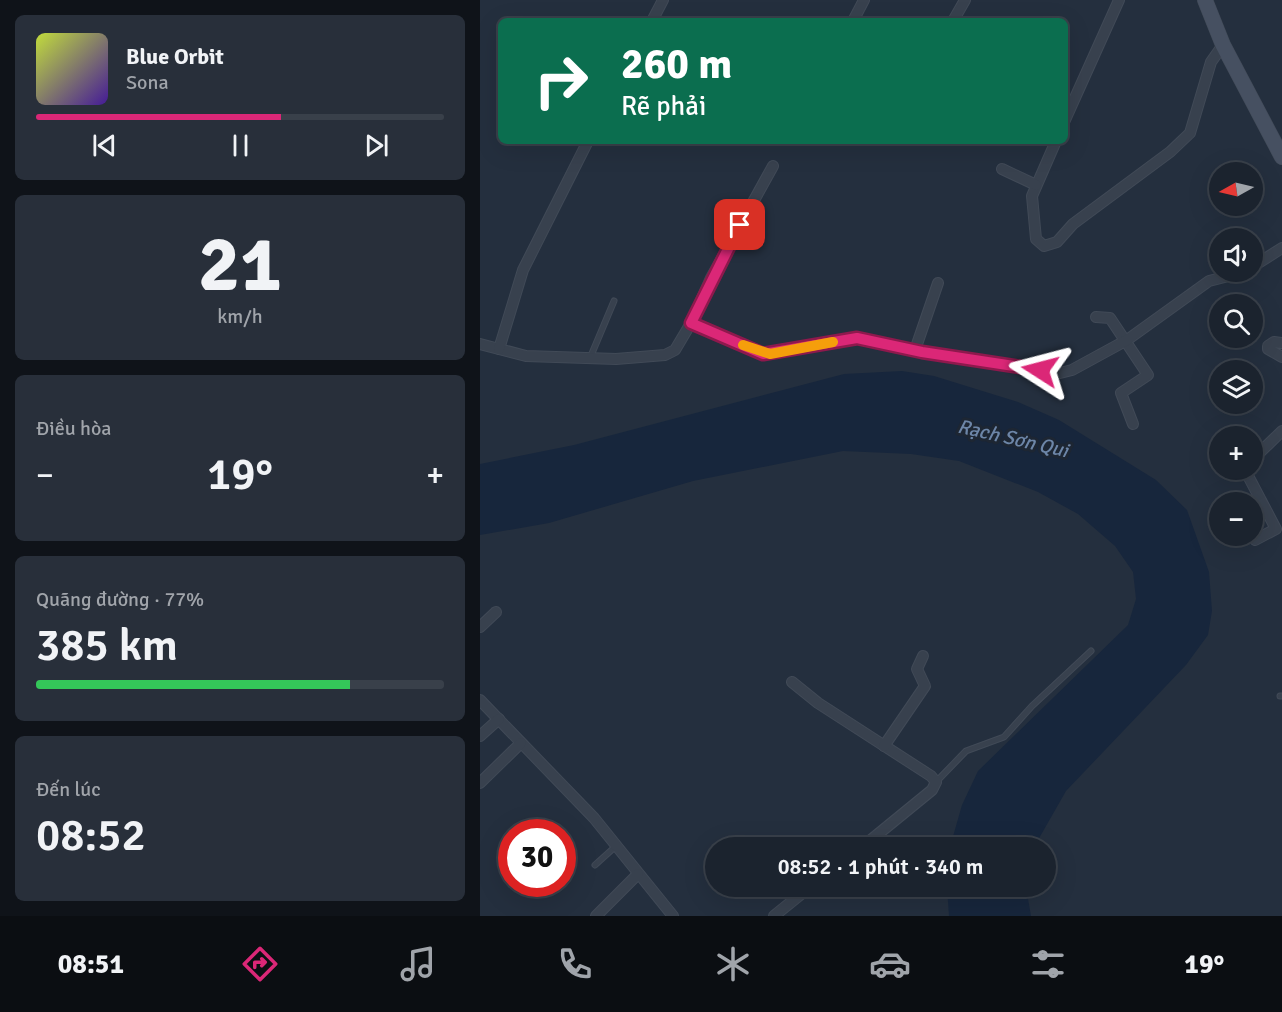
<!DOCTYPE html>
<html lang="vi">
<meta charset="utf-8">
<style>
body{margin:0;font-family:Signika,sans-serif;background:#282f3a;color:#f1f3f6;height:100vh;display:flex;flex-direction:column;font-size:22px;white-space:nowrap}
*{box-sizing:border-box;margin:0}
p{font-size:20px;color:#a0a4aa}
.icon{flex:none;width:33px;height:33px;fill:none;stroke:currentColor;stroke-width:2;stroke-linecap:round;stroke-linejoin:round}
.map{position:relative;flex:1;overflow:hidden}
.details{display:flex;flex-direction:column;gap:15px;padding:15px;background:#0f1319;width:480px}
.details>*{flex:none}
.top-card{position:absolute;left:18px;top:18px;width:570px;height:126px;border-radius:9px;box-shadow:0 6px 24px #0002,0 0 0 2px #39404a;background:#0b6e4f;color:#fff;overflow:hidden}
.needle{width:39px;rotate:262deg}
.fabs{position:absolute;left:729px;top:162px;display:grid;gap:12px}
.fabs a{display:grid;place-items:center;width:54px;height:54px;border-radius:50%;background:#1b232e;box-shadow:0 6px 24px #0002,0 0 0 2px #39404a;font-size:30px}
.speed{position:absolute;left:18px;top:819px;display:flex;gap:12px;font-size:30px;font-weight:700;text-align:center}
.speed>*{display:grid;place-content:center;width:78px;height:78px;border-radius:50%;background:#1b232e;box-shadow:0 6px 24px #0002,0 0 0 2px #39404a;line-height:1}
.speed .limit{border:9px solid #d22;background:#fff;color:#111}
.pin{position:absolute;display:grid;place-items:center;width:51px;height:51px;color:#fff;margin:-26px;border-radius:12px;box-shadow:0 3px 9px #0006}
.me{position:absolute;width:66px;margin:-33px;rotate:279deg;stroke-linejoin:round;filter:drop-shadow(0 0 4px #0008)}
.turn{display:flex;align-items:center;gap:21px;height:126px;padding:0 24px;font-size:27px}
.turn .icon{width:78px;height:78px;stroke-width:2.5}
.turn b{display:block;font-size:42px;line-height:51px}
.big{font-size:45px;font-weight:600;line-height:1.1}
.details .tile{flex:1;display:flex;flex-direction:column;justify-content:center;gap:9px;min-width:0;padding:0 21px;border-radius:9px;background:#282f3a}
.details .dial{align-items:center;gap:0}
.dial b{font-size:78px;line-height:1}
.song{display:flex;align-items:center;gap:18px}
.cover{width:72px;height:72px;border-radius:9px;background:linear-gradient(135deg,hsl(70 70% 55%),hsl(260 70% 35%))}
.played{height:6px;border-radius:3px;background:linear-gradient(90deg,#db2777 60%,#39404a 60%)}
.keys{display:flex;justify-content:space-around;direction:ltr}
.heat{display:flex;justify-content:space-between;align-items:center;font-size:33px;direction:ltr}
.charge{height:9px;border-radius:4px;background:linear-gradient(90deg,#34c759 77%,#39404a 0)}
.trip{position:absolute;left:225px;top:837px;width:351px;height:60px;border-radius:30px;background:#1b232e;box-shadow:0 6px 24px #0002,0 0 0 2px #39404a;font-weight:600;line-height:60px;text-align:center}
.tab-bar{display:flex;height:96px;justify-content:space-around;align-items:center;background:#0b0e12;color:#a0a4aa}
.tab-bar .icon{width:42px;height:42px}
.tab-bar .active{color:#db2777}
.tab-bar b{font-size:27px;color:#f1f3f6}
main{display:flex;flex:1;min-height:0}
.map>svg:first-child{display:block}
.water{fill:#17263c}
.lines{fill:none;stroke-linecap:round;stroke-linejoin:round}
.lane-casing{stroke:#414a57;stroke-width:7}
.street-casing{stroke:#414a57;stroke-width:12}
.secondary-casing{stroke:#414a57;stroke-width:16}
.lane{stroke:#38414e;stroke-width:5}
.street{stroke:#38414e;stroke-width:10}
.secondary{stroke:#465061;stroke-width:15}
.route-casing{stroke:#8e194d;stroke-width:15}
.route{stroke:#db2777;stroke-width:10}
.slow{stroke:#f59e0b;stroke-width:10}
.labels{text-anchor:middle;stroke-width:6;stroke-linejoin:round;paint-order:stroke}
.water-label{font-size:20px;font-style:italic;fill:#6d86a8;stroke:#1d2633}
</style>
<main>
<section class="details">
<div class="tile">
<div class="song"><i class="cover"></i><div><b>Blue Orbit</b><p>Sona</p></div></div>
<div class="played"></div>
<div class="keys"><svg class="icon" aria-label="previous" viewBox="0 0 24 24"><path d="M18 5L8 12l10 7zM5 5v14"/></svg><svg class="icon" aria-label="pause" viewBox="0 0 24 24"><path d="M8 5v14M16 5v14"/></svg><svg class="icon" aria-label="next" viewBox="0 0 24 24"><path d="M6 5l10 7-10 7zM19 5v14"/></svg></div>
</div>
<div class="tile dial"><b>21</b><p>km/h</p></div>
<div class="tile"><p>Điều hòa</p>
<div class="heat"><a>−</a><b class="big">19°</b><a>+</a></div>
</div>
<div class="tile"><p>Quãng đường · 77%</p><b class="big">385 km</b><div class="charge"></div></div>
<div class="tile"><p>Đến lúc</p><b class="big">08:52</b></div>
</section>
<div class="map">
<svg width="802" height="916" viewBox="0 0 802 916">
<rect width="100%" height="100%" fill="#242f3e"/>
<g class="water">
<polygon points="422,371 454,376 538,402 579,420 676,480 707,510 729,572 732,611 728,635 706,665 586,791 554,847 470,847 482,805 498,771 648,625 656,599 653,572 635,546 598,514 558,492 479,461 431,454 363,451 213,481 69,523 0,535 0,464 94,445 364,374"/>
<polygon points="467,887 546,887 551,916 469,916"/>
</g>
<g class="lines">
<g class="lane-casing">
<g id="lane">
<polyline points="110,358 134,301"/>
<polyline points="800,696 802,696"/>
<polyline points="456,782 486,751 524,737 552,706 611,651"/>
<polyline points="115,865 136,846"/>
</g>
</g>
<g class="street-casing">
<g id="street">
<polyline points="172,21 183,0"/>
<polyline points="373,21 384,0"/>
<polyline points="473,21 485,0"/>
<polyline points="585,120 639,0"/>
<polyline points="576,141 552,196 556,239 564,246 577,242 593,224 690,152 710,133 731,62 743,45"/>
<polyline points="522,169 556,185"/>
<polyline points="772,267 802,248"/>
<polyline points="616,317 630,318 668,375 641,393 653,424"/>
<polyline points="211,323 231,278 293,166"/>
<polyline points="802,343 794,342 788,346 788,349 802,357"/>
<polyline points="0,344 46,356 136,359 185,355 195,350 211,323 283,354 377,338 442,352 580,373 592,370 647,340 729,281 764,272"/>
<polyline points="19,349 43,270 108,141"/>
<polyline points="435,350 458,283"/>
<polyline points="772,460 802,431"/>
<polyline points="765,470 796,529 775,540"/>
<polyline points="0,627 16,612"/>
<polyline points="312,682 338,703 451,776 456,782 452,790 381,848"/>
<polyline points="0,700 114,818 193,916"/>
<polyline points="0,736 19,719"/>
<polyline points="404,746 445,686 437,669 443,656"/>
<polyline points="0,783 41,743"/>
<polyline points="116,916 158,874"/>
<polyline points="294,916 331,886"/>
</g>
</g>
<g class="secondary-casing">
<polyline id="secondary" points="725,0 743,45 802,157"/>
</g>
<use href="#lane" class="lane"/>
<use href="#street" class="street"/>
<use href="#secondary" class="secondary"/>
</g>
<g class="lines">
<g class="route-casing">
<polyline id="route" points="260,225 211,323 283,354 377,338 442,352 560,370"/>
</g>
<use href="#route" class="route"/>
<polyline class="slow" points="263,345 290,354 353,342"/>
</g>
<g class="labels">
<g class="water-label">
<text transform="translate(533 438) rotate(13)" y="7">Rạch Sơn Qui</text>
</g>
</g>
</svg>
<div class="fabs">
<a><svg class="needle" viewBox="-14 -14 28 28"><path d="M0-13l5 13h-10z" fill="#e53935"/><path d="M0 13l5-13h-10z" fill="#a0a4aa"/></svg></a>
<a><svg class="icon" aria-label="sound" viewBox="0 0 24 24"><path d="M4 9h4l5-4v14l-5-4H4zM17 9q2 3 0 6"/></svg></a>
<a><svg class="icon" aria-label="search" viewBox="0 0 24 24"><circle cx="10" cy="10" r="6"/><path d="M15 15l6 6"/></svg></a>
<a><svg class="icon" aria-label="layers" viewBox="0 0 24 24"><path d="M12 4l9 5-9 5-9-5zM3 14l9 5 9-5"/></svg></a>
<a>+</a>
<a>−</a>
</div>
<div class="speed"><div class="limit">30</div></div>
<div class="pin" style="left:260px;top:225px;background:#d93025"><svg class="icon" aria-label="arrive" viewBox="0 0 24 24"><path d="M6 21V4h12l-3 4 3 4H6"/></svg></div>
<svg class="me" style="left:560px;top:370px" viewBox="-20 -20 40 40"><path d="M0-17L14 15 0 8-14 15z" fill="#db2777" stroke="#fff" stroke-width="4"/></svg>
<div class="trip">08:52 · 1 phút · 340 m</div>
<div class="top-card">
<div class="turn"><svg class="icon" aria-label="right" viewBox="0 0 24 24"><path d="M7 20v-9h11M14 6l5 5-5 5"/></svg><div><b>260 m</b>Rẽ phải</div></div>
</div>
</div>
</main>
<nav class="tab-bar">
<b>08:51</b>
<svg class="icon active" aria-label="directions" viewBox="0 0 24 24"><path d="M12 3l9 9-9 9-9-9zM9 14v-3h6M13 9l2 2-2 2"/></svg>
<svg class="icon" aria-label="music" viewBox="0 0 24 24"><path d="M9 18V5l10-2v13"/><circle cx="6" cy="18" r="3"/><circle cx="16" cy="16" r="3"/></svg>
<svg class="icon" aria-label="phone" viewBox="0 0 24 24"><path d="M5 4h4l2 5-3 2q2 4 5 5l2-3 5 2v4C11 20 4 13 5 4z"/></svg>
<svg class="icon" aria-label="climate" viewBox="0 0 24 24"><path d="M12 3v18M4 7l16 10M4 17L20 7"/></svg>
<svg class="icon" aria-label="car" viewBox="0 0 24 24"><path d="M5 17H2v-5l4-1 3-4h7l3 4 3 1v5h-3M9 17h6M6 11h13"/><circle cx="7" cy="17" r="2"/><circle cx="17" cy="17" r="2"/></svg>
<svg class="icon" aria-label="filters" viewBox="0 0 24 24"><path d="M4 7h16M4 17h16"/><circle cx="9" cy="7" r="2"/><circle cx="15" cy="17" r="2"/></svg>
<b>19°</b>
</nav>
